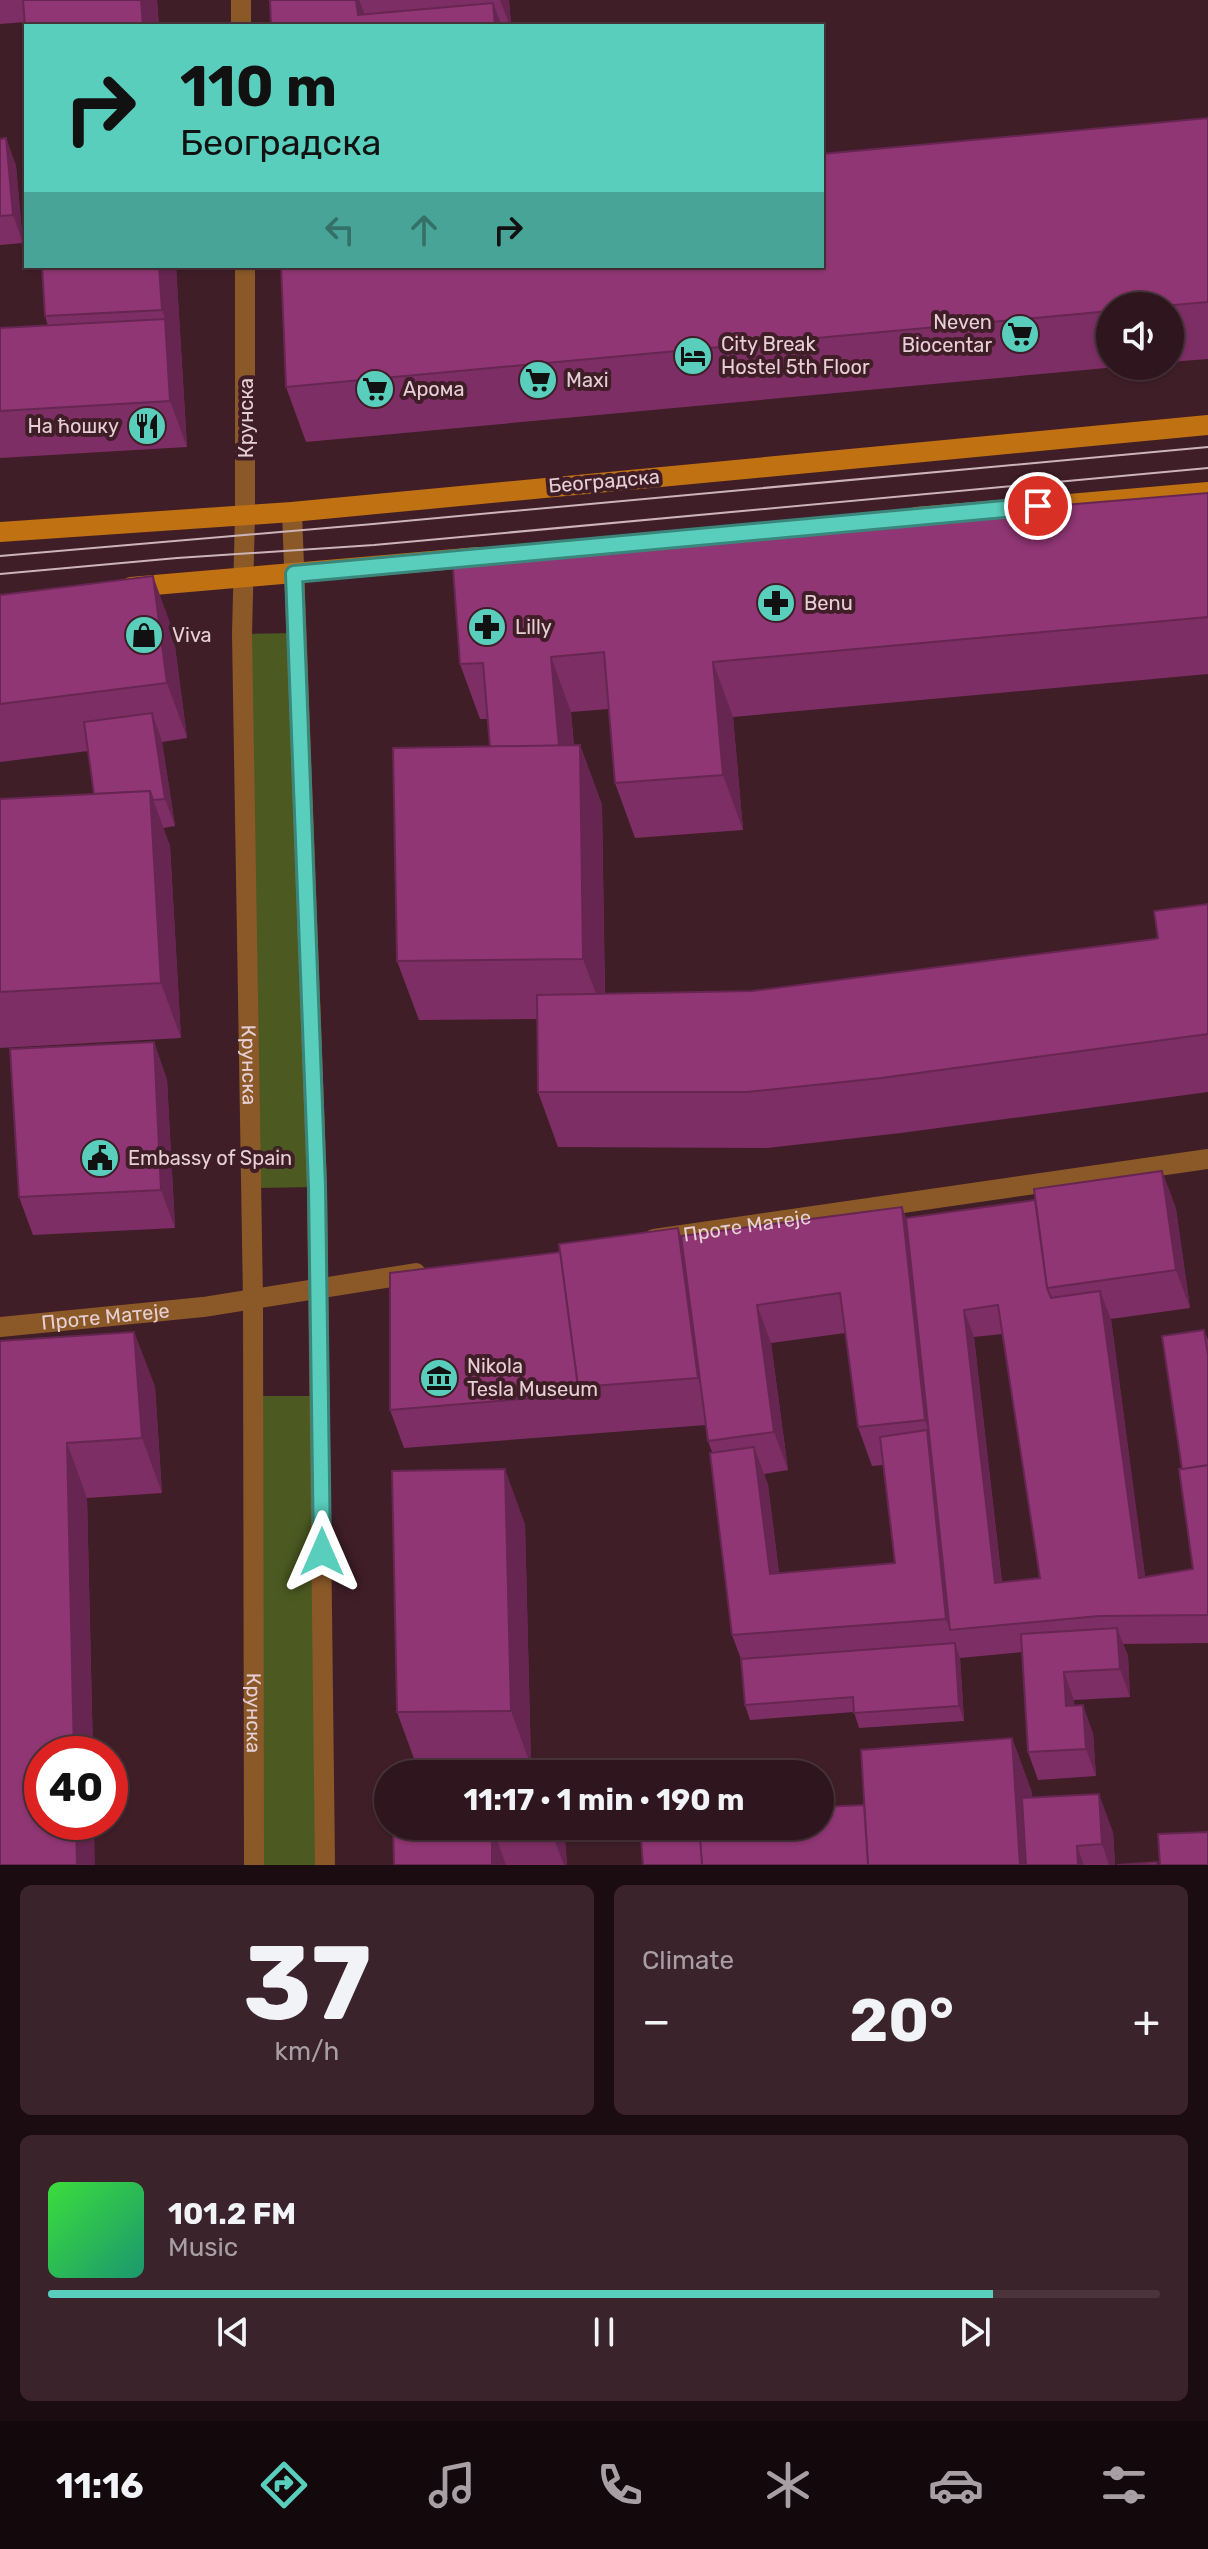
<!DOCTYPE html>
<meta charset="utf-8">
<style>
body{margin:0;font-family:Rubik,sans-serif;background:#3b232b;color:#f1f3f6;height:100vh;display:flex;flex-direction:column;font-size:30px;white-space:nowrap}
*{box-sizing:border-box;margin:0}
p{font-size:26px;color:#a79fa4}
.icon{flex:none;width:44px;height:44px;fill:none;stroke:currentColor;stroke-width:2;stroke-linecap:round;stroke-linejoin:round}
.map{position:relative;height:1865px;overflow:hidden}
.drawer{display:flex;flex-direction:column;gap:20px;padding:20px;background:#1a0c10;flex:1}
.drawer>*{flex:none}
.hud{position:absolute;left:24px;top:24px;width:800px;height:244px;border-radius:0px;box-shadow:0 2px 6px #0004,0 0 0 2px #4a353c;background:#5acebd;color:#111;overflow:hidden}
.controls{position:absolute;left:1096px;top:292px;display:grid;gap:16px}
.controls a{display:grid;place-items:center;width:88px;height:88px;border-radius:50%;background:#2f161e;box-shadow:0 2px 6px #0004,0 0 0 2px #4a353c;font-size:40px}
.speed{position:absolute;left:24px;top:1736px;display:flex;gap:16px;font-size:40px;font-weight:700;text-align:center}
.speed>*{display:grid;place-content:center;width:104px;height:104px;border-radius:50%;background:#2f161e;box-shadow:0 2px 6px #0004,0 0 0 2px #4a353c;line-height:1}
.speed .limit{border:12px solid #d22;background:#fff;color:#111}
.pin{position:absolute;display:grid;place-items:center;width:68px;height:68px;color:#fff;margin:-34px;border:4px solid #fff;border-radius:50%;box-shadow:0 2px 8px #0007}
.me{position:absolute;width:88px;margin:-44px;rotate:0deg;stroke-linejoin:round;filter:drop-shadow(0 0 6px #0008)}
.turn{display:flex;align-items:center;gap:28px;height:168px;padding:0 24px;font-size:36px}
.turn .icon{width:104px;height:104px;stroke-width:2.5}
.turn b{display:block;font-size:56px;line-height:68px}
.lanes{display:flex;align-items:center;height:76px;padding:0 24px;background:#0003;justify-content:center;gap:40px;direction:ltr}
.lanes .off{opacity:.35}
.big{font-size:60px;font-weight:700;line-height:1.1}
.drawer .widget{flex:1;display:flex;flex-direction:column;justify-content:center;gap:12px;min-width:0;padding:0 28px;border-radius:12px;background:#3b232b}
.drawer .dial{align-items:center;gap:0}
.dial b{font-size:104px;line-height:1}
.song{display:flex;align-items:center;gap:24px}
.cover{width:96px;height:96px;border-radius:12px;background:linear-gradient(135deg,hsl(120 70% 55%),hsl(160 70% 35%))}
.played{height:8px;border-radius:4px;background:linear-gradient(90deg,#5acebd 85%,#4a353c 85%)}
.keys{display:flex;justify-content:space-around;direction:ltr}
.heat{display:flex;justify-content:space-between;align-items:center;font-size:44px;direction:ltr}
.drawer .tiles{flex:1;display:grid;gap:20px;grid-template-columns:1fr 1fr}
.widget:last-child{grid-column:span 2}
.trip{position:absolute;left:374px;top:1760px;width:460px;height:80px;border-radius:40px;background:#2f161e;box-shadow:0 2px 6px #0004,0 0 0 2px #4a353c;font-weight:700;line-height:80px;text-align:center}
.dock{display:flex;height:128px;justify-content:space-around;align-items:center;background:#13090c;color:#a79fa4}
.dock .icon{width:56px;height:56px}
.dock .on{color:#5acebd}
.dock b{font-size:36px;color:#f1f3f6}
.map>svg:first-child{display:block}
.grass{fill:#4c5a22}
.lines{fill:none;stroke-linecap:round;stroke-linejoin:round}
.minor{stroke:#8b5928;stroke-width:20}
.tertiary{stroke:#8b5928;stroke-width:20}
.secondary{stroke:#c07112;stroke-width:20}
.tram{stroke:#ccb4ba;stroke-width:2}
.wall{fill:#7d2e64;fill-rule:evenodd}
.shaded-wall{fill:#662651}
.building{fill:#913674;stroke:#662651;stroke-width:2;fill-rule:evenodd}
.route-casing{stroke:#3a867b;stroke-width:20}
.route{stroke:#5acebd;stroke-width:14}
.labels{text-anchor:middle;stroke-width:8;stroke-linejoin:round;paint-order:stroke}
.poi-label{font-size:20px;fill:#e6cfd5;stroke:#3f1e28;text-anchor:start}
.street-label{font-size:20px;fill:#e6cfd5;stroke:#3f1e28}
</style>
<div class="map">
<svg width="1208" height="1865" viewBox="0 0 1208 1865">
<rect width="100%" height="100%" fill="#3f1e28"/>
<g class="grass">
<polygon points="298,633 317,1187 251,1188 242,634"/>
<polygon points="252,1396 321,1396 325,1865 254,1865"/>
</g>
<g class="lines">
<g class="minor">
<polyline points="241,0 241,26"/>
<polyline points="245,266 245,515"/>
<path id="s1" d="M654,1239L1208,1159"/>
<path id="s2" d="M0,1327L203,1307L416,1273"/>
</g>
<g class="tertiary">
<polyline points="292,512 317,1187 325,1865"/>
<path id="s3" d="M245,515L242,634L253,1300L254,1865"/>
</g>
<g class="secondary">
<polyline points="916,517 1208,492"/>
<polyline points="0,532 292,512 1208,425"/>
<polyline points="131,587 478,557"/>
</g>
<g class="tram">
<polyline points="0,556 373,524 1208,447"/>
<polyline points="0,574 177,558 374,545 1208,468"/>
</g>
</g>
<g class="wall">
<polygon points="0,0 157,0 159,26 26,26 25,22 0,24"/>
<polygon points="270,0 509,0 511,26 271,26"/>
<polygon points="1208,118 1208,359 1170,362 1170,306 1110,306 1110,366 1128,366 306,442 286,387"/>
<polygon points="6,138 16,166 23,243 0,245 0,139"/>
<polygon points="42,266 176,266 187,447 0,458 0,328 48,326 45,316"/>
<polygon points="1208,493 1208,674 733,717 743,830 635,838 615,783 609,709 571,712 574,746 580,745 602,805 605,994 752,991 1158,938 1208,904 1208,1092 901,1133 767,1148 558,1147 538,1092 537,1019 419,1020 397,961 490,747 487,719 480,719 460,664"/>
<polygon points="0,595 173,631 187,738 162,742 175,826 163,828 170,846 181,1038 0,1048 0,799 94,794 88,751 0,762"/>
<polygon points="154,1042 167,1080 175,1228 33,1235 19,1197"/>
<path d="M1162,1171L1176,1209L1190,1308L1111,1319L1145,1577L1193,1569L1182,1469L1204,1330L1208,1340V1643L1123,1644L1128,1656L1130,1697L1074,1700V1706L1093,1733L1096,1776L1038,1780L1028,1752L1022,1652L960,1658L964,1721L859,1728L854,1712L750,1720L745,1705L741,1659L732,1635L712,1452L708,1441L706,1425L404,1448L390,1410L681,1236L902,1207L906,1218L1035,1200ZM845,1333L858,1427L872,1466L883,1465L895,1563L779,1573L768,1485L764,1474L788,1470L771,1343ZM1002,1334L1040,1578L1002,1582L974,1337Z"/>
<polygon points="134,1332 155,1387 162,1493 87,1498 93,1754 42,1754 0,1341"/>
<polygon points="525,1524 531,1764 544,1764 547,1774 392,1774 417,1767 397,1712"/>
<polygon points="1012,1738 1032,1793 1032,1798 1113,1832 1115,1865 643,1865 864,1805"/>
<polygon points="393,1826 564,1826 567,1865 394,1865"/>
</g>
<g class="shaded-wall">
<polygon points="141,0 157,0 159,26 143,26"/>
<polygon points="356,0 359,0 369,26 358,15"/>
<polygon points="500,0 509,0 511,26 510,26"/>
<polygon points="493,3 502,26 495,26"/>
<polygon points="6,138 16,166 23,243 13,215"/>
<polygon points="159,266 176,266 187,447 170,401 165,319 162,310"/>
<polygon points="153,576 173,631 187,738 167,683"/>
<polygon points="551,657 571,712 579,806 559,751"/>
<polygon points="713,662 733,717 743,830 723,775"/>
<polygon points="152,713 162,741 175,826 165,799"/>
<polygon points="580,745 602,805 605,1018 583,959"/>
<polygon points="150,791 170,846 181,1038 161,983"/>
<polygon points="154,1042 167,1080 175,1228 161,1190"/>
<polygon points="1162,1171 1176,1209 1190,1308 1176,1270"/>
<polygon points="902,1207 916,1246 939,1459 925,1420"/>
<polygon points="678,1228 695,1274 715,1424 698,1378"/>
<polygon points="1100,1291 1111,1319 1149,1605 1139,1578"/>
<polygon points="757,1305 771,1343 788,1470 774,1432"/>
<polygon points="964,1310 974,1337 1005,1611 995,1583"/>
<polygon points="134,1332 155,1387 162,1493 142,1438"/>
<polygon points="927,1430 941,1469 950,1630 946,1619"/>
<polygon points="67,1443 87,1498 93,1754 74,1754"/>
<polygon points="754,1447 768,1485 784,1612 770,1574"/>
<polygon points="505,1469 525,1524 531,1766 511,1711"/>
<polygon points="1117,1628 1128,1656 1130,1697 1120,1669"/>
<polygon points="955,1643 960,1658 964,1721 959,1706"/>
<polygon points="1064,1672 1074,1700 1076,1734 1066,1706"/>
<polygon points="1083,1705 1093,1733 1096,1776 1086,1749"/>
<polygon points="1012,1738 1032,1793 1037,1865 1020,1865"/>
<polygon points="1099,1794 1113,1832 1115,1865 1109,1865 1102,1844"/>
<polygon points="76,1822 94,1822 95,1865 77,1865"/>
<polygon points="492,1826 506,1865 492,1865"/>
<polygon points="549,1826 564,1826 567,1865 564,1865"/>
<polygon points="1077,1846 1084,1865 1078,1865"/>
</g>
<g class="building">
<polygon points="23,0 141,0 143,26 26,26 26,40"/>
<polygon points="270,0 356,0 358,15 493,3 495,26 271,26"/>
<polygon points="1208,118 1208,302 1162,306 1110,306 1110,311 286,387 281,266 822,266 822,154"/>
<polygon points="6,138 13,215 0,216 0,139"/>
<polygon points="42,266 159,266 162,310 45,316"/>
<polygon points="165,319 170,401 0,411 0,328"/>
<polygon points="1208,493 1208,617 713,662 723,775 615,783 604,652 551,657 559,746 490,747 483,663 460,664 452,556"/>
<polygon points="153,576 167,683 0,704 0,595"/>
<polygon points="152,713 165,799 153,800 150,791 94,794 84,722"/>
<polygon points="580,745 583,959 397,961 393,748"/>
<polygon points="150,791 161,983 0,992 0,799"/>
<polygon points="1208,904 1208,1034 881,1078 747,1092 538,1092 537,995 752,991 1155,939 1158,938 1154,911"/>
<polygon points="154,1042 161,1190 19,1197 10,1049"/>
<polygon points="1162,1171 1176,1270 1047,1288 1034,1189"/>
<path d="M1035,1200L1047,1288L1051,1298L1100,1291L1139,1578L1193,1569L1179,1469L1208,1465V1615L1099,1616L950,1630L906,1218ZM998,1305L1040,1578L995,1583L964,1310Z"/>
<polygon points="902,1207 925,1420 858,1427 840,1293 757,1305 774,1432 708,1441 681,1236"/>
<polygon points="678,1228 698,1378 578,1387 559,1244"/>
<polygon points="560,1252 578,1387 581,1394 390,1410 390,1273"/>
<polygon points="1204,1330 1208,1355 1208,1465 1182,1469 1162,1336"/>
<polygon points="134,1332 142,1438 67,1443 74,1754 42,1754 42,1822 76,1822 77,1865 0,1865 0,1341"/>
<polygon points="927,1430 946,1619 732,1635 710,1453 754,1447 770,1574 895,1563 880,1437"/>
<polygon points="505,1469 511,1711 397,1712 392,1471"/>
<polygon points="1117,1628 1120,1669 1064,1672 1066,1706 1083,1705 1086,1749 1028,1752 1021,1634"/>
<polygon points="955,1643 959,1706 854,1713 853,1697 745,1705 741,1659"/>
<polygon points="1012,1738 1020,1865 868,1865 861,1750"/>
<polygon points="544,1764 544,1774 392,1774 392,1768"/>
<polygon points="700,1768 701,1774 637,1774 637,1773"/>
<polygon points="1099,1794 1102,1844 1077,1846 1078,1865 1026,1865 1022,1798"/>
<polygon points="864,1805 868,1865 702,1865 699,1826 820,1826 820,1807"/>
<polygon points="393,1826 492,1826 492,1865 394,1865"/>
<polygon points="640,1826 699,1826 702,1865 643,1865"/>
<polygon points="1208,1832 1208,1865 1160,1865 1158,1834"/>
<polygon points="1157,1862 1157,1865 1117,1865"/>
</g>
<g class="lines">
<g class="route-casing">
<polyline id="route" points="322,1552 317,1187 294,574 1038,506"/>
</g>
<use href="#route" class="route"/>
</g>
<defs>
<g id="supermarket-disc" transform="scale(2)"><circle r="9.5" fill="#5acebd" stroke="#3f1e28"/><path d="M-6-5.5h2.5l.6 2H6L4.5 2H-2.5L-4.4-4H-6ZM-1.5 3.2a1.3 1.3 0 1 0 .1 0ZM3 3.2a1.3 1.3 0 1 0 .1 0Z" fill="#111"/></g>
<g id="hotel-disc" transform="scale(2)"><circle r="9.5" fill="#5acebd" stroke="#3f1e28"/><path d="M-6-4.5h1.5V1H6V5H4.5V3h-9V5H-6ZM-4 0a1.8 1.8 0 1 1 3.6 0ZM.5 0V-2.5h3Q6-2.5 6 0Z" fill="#111"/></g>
<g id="restaurant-disc" transform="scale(2)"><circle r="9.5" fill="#5acebd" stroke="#3f1e28"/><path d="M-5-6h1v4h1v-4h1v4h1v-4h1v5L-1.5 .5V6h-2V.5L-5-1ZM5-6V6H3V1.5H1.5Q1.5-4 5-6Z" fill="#111"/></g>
<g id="pharmacy-disc" transform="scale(2)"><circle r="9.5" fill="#5acebd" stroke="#3f1e28"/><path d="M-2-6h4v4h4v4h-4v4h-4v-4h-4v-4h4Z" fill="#111"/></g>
<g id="shop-disc" transform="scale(2)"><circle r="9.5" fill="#5acebd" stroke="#3f1e28"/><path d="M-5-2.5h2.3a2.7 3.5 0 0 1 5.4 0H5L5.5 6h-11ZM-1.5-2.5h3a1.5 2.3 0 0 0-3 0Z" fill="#111"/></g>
<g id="civic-disc" transform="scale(2)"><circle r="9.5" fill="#5acebd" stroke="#3f1e28"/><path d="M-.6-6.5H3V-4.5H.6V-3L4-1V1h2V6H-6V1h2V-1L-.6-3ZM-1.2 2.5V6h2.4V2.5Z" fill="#111"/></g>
<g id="museum-disc" transform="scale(2)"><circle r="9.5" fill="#5acebd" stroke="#3f1e28"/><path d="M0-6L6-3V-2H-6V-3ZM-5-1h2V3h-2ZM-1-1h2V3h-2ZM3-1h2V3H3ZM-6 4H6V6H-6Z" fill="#111"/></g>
</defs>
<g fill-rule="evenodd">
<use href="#supermarket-disc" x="1020" y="334"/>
<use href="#hotel-disc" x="693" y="356"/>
<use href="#supermarket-disc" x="538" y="380"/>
<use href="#supermarket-disc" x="375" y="389"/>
<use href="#restaurant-disc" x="147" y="426"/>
<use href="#pharmacy-disc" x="776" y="603"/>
<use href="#pharmacy-disc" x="487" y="627"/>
<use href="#shop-disc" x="144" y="635"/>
<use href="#civic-disc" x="100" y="1158"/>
<use href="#museum-disc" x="439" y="1378"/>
</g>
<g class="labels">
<g class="poi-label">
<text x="992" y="329" text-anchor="end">Neven<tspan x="992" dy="23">Biocentar</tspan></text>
<text x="721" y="351">City Break<tspan x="721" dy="23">Hostel 5th Floor</tspan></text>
<text x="566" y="387">Maxi</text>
<text x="403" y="396">Арома</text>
<text x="119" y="433" text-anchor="end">На ћошку</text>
<text x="804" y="610">Benu</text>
<text x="515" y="634">Lilly</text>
<text x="172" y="642">Viva</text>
<text x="128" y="1165">Embassy of Spain</text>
<text x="467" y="1373">Nikola<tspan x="467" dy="23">Tesla Museum</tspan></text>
</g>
<g class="street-label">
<text transform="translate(246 418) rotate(-90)" y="7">Крунска</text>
<text transform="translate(604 481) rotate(-5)" y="7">Београдска</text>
<text dy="7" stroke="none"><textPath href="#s3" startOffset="550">Крунска</textPath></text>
<text dy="7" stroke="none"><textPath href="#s1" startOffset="94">Проте Матеје</textPath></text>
<text dy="7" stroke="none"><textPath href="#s2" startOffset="106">Проте Матеје</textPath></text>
<text dy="7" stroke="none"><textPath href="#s3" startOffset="1198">Крунска</textPath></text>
</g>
</g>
</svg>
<div class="controls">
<a><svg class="icon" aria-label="sound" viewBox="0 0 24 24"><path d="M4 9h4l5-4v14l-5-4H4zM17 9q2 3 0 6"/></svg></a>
</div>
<div class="speed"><div class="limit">40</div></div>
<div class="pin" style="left:1038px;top:506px;background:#d93025"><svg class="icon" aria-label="arrive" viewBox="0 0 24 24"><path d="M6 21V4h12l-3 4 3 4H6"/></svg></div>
<svg class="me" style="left:322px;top:1552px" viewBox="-20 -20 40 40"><path d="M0-17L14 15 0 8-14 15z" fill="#5acebd" stroke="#fff" stroke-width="4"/></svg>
<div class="trip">11:17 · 1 min · 190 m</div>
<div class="hud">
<div class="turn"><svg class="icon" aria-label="right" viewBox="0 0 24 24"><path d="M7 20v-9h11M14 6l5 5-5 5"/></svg><div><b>110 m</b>Београдска</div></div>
<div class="lanes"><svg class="icon off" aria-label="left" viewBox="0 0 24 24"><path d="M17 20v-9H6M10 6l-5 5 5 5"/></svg><svg class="icon off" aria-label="ahead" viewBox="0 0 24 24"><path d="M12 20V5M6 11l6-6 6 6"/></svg><svg class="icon" aria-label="right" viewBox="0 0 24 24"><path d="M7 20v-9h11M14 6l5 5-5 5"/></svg></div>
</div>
</div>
<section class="drawer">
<div class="tiles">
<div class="widget dial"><b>37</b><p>km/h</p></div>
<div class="widget"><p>Climate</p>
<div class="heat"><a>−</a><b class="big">20°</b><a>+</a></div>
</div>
<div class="widget">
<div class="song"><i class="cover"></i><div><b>101.2 FM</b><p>Music</p></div></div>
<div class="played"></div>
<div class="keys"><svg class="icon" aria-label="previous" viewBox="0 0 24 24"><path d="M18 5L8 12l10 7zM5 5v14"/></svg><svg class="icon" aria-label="pause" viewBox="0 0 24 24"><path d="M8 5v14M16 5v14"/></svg><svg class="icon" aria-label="next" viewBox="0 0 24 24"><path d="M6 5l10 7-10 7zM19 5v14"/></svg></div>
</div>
</div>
</section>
<nav class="dock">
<b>11:16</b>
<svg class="icon on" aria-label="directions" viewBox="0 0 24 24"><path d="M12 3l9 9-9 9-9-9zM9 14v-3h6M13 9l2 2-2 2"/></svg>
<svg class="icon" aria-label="music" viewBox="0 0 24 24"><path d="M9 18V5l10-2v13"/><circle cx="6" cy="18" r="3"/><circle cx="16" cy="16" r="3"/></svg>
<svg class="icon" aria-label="phone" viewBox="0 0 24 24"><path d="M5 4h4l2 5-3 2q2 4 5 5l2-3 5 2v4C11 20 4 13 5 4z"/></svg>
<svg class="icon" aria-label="climate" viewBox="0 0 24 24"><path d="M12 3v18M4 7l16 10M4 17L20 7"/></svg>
<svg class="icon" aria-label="car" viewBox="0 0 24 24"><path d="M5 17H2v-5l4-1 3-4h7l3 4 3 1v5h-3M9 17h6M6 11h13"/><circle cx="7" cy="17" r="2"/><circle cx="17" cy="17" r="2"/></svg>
<svg class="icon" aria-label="filters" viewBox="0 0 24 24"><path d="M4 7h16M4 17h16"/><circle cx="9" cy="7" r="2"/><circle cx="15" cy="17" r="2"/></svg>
</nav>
